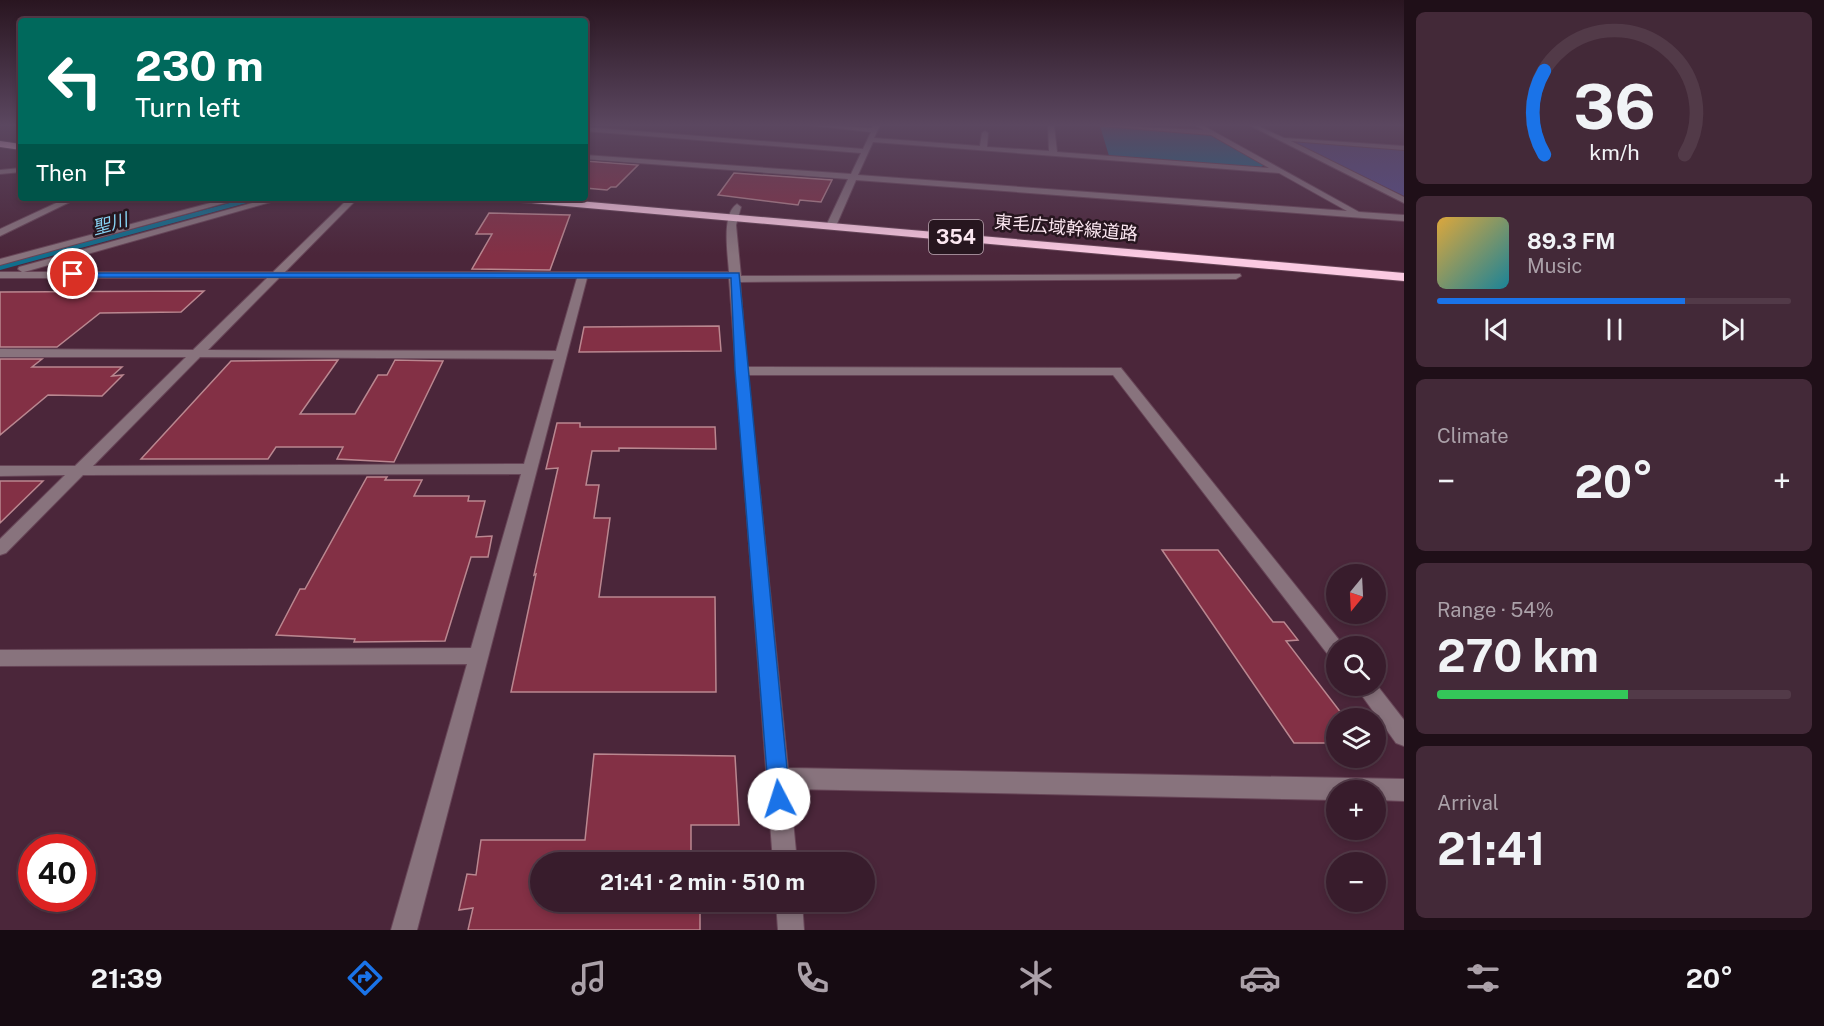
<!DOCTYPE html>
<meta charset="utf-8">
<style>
body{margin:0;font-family:"Public Sans","Noto Sans JP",sans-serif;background:#432938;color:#f1f3f6;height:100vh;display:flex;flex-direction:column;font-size:22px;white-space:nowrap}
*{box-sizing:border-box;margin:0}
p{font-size:20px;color:#aba1a9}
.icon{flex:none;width:33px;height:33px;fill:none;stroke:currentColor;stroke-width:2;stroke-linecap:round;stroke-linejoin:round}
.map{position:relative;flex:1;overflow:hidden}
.drawer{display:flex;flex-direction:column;gap:12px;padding:12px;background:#1f0f18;width:420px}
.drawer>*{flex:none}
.hud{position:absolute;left:18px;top:18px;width:570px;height:183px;border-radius:6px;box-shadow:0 3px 9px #0003,0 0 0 2px #523a48;background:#00695c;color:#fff;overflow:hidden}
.needle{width:39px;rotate:198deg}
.tools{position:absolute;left:1326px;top:564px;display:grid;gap:12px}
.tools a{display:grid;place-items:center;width:60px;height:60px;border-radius:50%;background:#381c2c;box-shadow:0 3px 9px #0003,0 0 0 2px #523a48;font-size:30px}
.speed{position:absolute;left:18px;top:834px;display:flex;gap:12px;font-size:30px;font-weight:700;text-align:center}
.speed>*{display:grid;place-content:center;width:78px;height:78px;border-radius:50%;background:#381c2c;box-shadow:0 3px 9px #0003,0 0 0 2px #523a48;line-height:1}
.speed .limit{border:9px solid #d22;background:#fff;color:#111}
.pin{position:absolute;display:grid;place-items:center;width:51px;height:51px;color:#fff;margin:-26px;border:3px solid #fff;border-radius:50%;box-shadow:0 2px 6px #0007}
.me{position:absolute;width:66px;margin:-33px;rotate:355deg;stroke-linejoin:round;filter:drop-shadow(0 0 4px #0008)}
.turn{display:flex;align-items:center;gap:21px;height:126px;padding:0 18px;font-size:27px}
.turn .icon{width:78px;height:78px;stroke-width:2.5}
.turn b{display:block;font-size:42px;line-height:51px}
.then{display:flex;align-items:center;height:57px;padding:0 18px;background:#0003;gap:12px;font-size:22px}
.big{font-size:45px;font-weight:700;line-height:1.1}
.drawer .card{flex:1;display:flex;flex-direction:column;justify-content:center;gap:9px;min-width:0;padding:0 21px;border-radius:9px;background:#432938}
.drawer .dial{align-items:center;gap:0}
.dial svg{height:156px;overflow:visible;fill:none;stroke:#523a48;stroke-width:7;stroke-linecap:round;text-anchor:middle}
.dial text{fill:#f1f3f6;stroke:none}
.song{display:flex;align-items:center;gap:18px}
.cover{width:72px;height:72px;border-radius:9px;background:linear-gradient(135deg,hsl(40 70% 55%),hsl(190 70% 35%))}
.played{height:6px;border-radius:3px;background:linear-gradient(90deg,#1a73e8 70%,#523a48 70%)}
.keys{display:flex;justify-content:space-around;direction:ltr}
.heat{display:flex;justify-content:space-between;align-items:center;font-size:33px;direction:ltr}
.charge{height:9px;border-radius:4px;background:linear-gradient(90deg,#34c759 54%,#523a48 0)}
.trip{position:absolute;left:530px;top:852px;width:345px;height:60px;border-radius:30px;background:#381c2c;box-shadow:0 3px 9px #0003,0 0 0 2px #523a48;font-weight:700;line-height:60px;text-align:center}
.tab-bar{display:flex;height:96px;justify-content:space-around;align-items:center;background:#160b12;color:#aba1a9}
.tab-bar .icon{width:42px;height:42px}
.tab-bar .current{color:#1a73e8}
.tab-bar b{font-size:27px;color:#f1f3f6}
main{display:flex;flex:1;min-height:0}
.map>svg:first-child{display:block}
.green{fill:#554d8c}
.water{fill:#106e8d}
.building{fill:#833045;stroke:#ba8790;stroke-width:1.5}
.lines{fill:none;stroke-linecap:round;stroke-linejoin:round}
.minor-casing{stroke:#674557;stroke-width:2}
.highway-casing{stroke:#674557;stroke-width:2}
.minor{fill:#88737d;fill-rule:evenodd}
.highway{fill:#fbcae2;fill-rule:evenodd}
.route{fill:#1a73e8;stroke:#114b97;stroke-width:1.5}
.labels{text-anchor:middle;stroke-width:5;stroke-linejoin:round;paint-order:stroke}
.far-water-label{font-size:18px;font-style:italic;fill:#88d4f5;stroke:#27161f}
.far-street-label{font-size:18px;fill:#fce7f1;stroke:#27161f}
.shield{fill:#27161f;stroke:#bca8b2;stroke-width:1.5}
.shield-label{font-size:20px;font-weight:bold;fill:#fce7f1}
</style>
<main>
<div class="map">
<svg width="1404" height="930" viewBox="0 0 1404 930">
<rect width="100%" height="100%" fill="#4b263a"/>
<polygon class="green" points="1296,141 1404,149 1404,196 1293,142"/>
<g class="water">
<polygon points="1100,126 1210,135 1264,165 1261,167 1109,156"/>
<polygon points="248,198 265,198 0,270 0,265"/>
</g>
<g class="building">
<polygon points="585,161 638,165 616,187 611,187 607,190 585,188"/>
<polygon points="734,173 832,180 821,202 800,200 798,205 718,195"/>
<polygon points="489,213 570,215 550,270 472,269 492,234 476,234"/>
<polygon points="204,291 181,312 100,313 57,347 0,347 0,292"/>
<polygon points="719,326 721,351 579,352 584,327"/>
<polygon points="0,359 42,359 32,367 122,367 112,376 123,375 102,396 48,395 0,435"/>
<polygon points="338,360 300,414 355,414 378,375 387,375 395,360 443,361 394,462 337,459 343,447 276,447 268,459 141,459 231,361"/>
<polygon points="557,423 580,423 580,427 715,427 716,449 619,448 619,451 592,451 586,485 599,485 594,518 610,518 599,597 715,597 716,692 511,692 536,574 534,575 558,468 546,469"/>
<polygon points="367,477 387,477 385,480 422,480 414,496 469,496 468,501 485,501 476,537 492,536 488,557 471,557 445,641 354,642 355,639 276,635 300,589 305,589"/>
<polygon points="0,481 43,481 0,523"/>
<polygon points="1162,550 1218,550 1273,622 1284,622 1298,640 1286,641 1345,718 1336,718 1336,743 1294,743"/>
<polygon points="594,754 735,756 739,825 691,825 691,862 540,862 540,902 690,902 690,905 700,904 700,930 468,930 473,908 459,910 467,874 476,875 481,840 585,840"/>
</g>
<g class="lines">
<g class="minor-casing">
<g id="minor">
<path d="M808,125L872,128L874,125H880L874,138L980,146L982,133L985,131L988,133L987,147L1049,151L1048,125H1054L1057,152L1269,168L1211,135L1091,125L1203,130L1195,125H1202L1359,212L1404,215V221L856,180L836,226L831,229L826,226L848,179L585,159V155L851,174L861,153L585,131V127L863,149L871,132ZM873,142L1279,173L1347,211L858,175Z"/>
<polygon points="1249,125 1256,125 1284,138 1404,146 1404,150 1291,141 1404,197 1404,203"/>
<polygon points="21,168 21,172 0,174 0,170"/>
<polygon points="67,198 78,198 0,236 0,229"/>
<polygon points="229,198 243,198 0,265 0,259"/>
<path d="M271,198H285L24,272H273L349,198H358L285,272H729C728,255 721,214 737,204L741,207L736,225L741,276L1240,274L1241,276L1236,279L740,282L747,367L1121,368L1344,646H1336V658L1329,656L1113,375H748L788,768L1404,779V801L1376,800V790H1336V800L790,789L797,862H773L729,278H587L417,930H391L467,664L0,666V650L471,648L521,474L83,475L6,553L0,555V539L65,475L0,476V466H75L186,357H0V349L193,350L267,278H0V272H22L18,269L19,267ZM279,278H577L556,351L208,350ZM200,357L554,359L524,464L93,466Z"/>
<polygon points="1376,684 1404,720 1404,746 1396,743 1355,686"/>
<polygon points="776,902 802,902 804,930 778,930"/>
</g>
</g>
<g class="highway-casing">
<g id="highway">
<polygon points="0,141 21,144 21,150 0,147"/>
<polygon points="504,198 544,198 1404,273 1404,281 509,201"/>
</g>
</g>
<use href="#minor" class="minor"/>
<use href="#highway" class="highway"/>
</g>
<linearGradient id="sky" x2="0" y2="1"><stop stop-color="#291520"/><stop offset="0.49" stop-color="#5b4760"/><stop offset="1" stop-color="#5b4760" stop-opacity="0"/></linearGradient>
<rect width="1404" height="255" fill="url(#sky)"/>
<polygon class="route" points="70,273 739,273 790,799 787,806 779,809 772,806 769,799 735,370 731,278 73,277 70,276"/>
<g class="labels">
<g class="far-water-label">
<text transform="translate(110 224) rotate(-15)" y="6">聖川</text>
</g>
<g class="far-street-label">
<text transform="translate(1066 228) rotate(5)" y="6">東毛広域幹線道路</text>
</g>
<rect class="shield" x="929" y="220" width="54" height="34" rx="4.5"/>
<g class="shield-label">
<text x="956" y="244">354</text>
</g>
</g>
</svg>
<div class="tools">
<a><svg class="needle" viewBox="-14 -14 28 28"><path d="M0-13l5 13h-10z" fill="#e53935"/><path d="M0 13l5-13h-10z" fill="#aba1a9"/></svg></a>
<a><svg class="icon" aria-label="search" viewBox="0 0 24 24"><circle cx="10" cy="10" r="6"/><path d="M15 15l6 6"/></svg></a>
<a><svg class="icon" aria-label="layers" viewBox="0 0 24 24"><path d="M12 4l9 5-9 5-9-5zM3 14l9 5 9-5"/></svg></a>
<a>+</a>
<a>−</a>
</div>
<div class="speed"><div class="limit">40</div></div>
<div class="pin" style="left:73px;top:274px;background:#d93025"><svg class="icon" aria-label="arrive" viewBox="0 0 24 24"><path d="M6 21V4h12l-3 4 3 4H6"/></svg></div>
<svg class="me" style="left:779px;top:799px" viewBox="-20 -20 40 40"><circle r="19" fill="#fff"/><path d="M0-13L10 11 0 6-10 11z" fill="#1a73e8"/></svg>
<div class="trip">21:41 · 2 min · 510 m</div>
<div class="hud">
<div class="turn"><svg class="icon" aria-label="left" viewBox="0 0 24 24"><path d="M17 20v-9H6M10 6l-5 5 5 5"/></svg><div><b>230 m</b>Turn left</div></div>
<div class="then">Then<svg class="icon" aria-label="arrive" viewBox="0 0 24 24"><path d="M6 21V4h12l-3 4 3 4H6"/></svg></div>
</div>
</div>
<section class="drawer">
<div class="card dial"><svg viewBox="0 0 100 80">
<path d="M14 69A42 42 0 1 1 86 69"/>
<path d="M14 69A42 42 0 0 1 14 26" stroke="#1a73e8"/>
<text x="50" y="56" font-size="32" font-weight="700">36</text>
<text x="50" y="72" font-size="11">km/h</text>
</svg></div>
<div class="card">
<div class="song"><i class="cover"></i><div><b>89.3 FM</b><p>Music</p></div></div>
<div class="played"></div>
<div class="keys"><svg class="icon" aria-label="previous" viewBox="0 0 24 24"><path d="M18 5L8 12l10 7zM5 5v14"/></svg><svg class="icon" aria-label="pause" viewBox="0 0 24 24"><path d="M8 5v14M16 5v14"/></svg><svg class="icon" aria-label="next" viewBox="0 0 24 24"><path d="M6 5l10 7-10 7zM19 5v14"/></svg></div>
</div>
<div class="card"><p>Climate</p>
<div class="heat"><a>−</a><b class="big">20°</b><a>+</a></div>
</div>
<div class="card"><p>Range · 54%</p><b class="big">270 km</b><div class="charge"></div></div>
<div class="card"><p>Arrival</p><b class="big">21:41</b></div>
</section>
</main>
<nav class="tab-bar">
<b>21:39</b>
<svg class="icon current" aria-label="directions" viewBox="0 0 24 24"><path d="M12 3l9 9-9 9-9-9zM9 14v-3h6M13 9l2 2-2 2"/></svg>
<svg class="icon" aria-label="music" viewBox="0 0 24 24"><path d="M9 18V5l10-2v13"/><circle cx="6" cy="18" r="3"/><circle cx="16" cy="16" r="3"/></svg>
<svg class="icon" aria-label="phone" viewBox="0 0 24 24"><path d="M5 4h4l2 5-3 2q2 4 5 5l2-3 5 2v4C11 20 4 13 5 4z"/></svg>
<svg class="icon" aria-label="climate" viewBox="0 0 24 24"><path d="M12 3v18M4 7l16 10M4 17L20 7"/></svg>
<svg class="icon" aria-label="car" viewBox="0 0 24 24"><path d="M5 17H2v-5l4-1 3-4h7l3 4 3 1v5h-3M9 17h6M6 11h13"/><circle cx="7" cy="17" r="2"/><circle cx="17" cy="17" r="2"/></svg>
<svg class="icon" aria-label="filters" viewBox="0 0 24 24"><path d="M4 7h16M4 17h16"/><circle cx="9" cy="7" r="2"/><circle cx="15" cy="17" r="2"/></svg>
<b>20°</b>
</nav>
